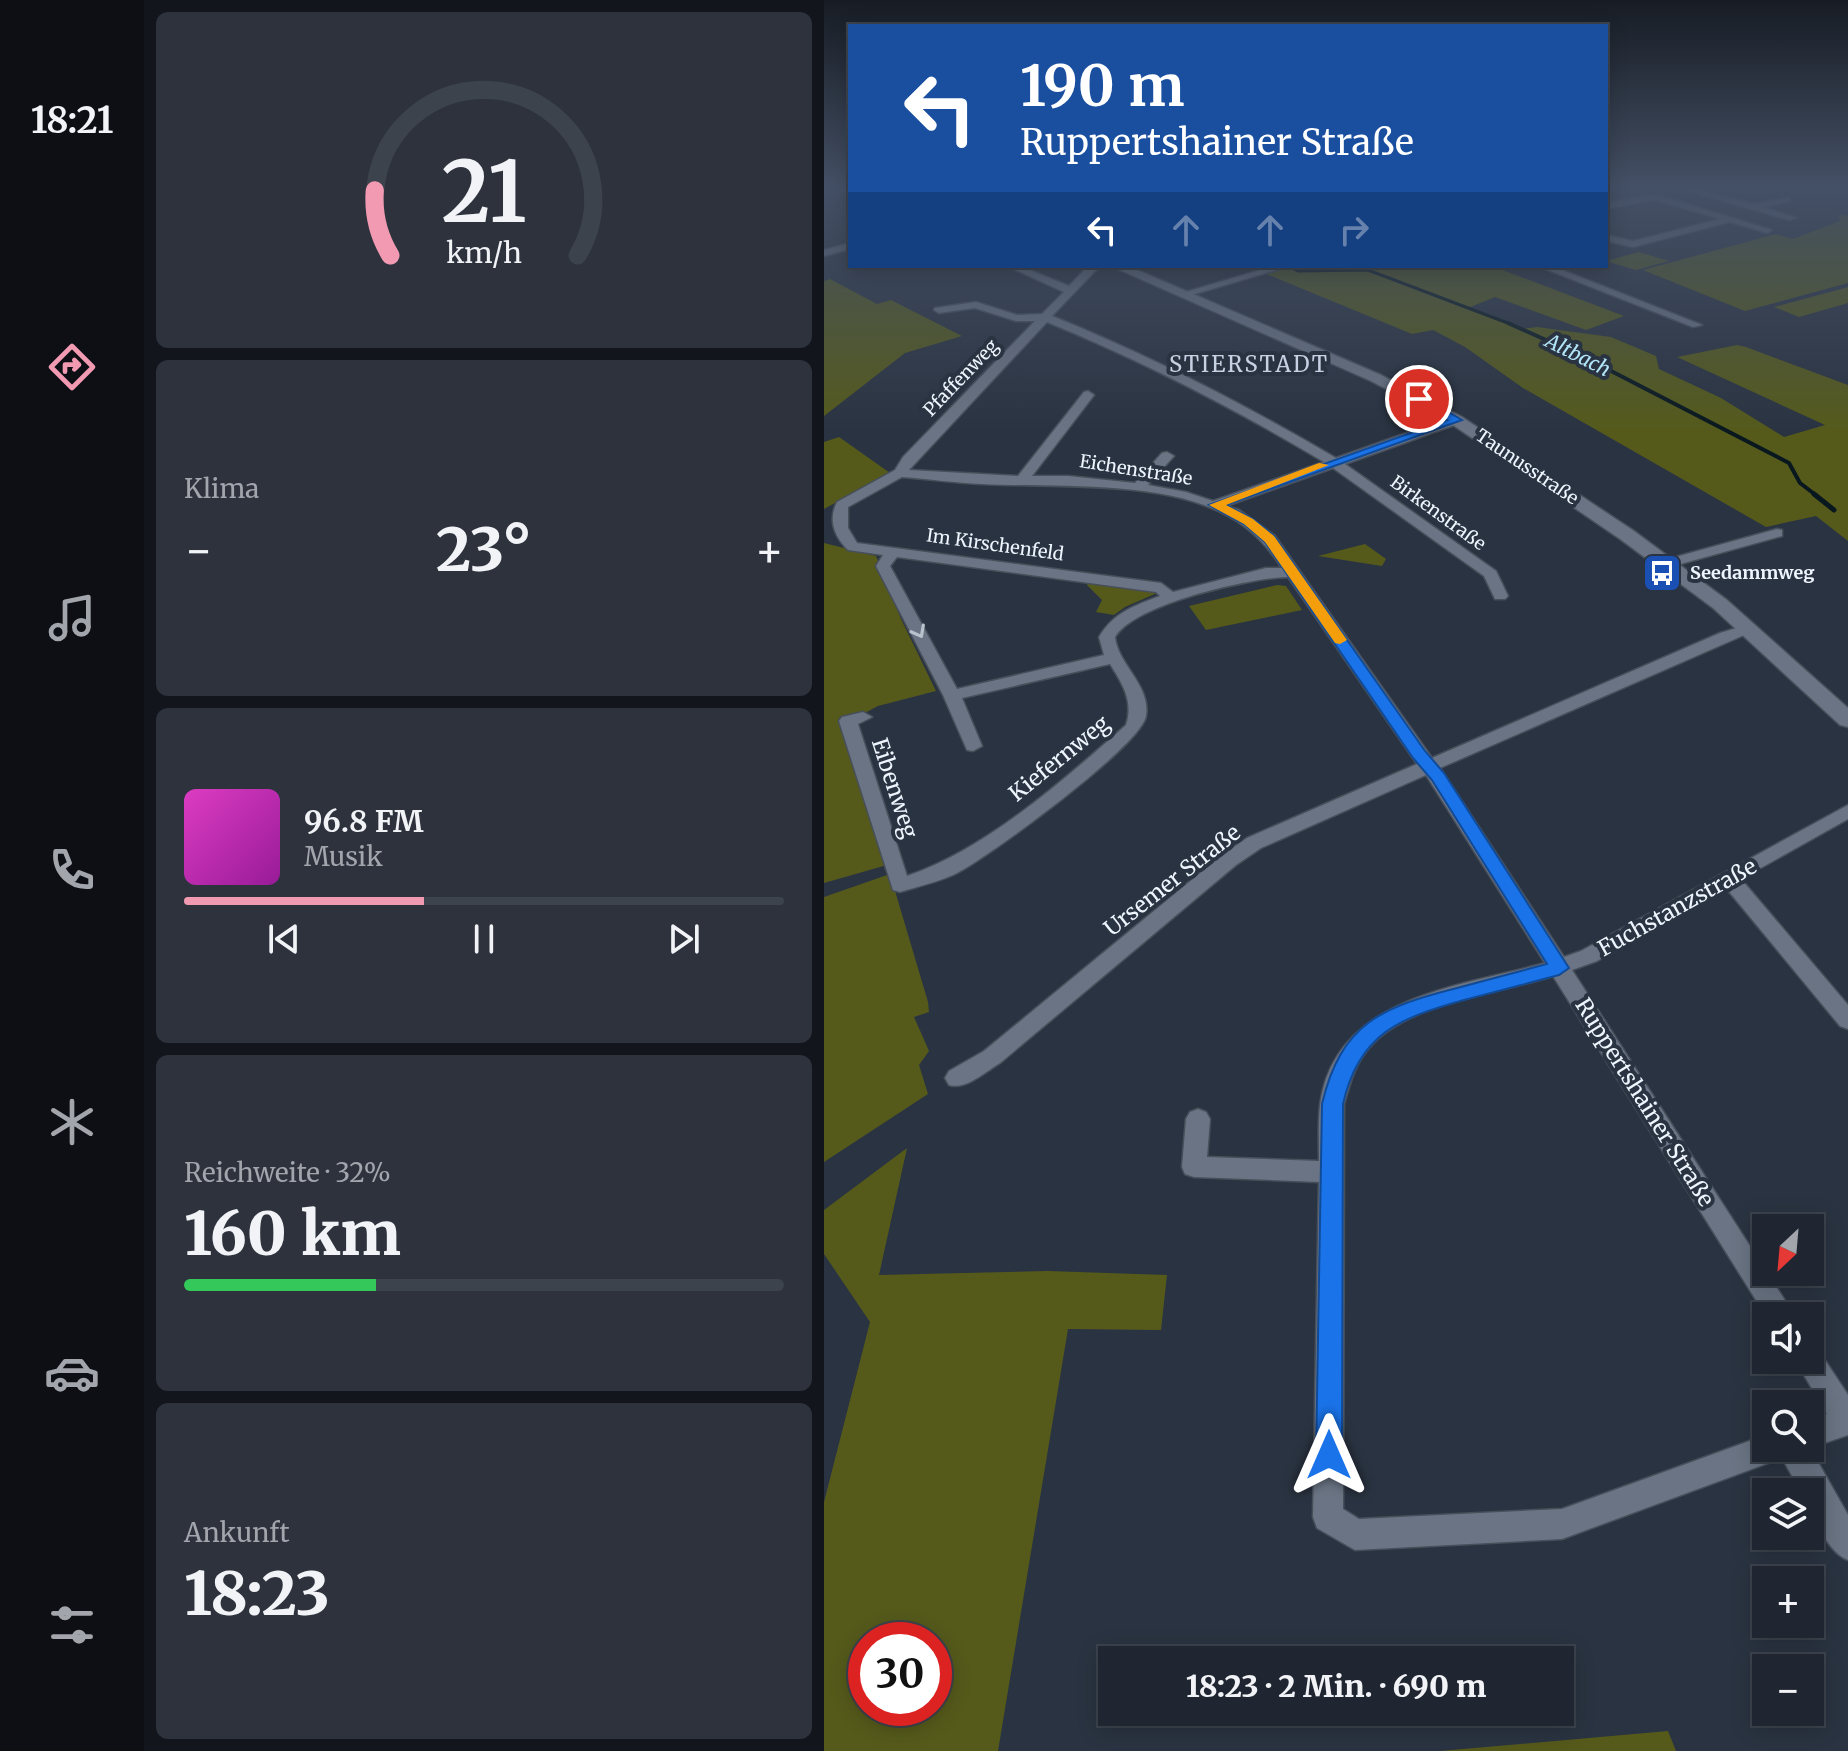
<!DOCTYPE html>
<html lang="de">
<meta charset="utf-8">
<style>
body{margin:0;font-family:Merriweather,serif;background:#2d323d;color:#f1f3f6;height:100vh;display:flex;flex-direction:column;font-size:30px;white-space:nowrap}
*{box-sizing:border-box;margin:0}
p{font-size:26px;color:#a2a5ab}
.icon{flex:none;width:44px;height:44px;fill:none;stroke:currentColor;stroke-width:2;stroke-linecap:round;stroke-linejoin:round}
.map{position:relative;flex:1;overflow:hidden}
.side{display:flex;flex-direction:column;gap:12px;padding:12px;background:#12151b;width:680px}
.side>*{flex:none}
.hud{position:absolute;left:24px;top:24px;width:760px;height:244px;border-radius:0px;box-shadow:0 4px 20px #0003,0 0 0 2px #3d434d;background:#1a4fa0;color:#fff;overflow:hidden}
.needle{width:52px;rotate:206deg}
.tools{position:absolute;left:928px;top:1214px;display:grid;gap:16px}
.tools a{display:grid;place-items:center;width:72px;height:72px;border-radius:0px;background:#202631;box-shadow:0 4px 20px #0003,0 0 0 2px #3d434d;font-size:40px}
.speed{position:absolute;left:24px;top:1622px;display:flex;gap:16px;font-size:40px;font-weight:700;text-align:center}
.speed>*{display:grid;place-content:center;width:104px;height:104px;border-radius:50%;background:#202631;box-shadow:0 4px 20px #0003,0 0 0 2px #3d434d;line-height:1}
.speed .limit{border:12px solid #d22;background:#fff;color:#111}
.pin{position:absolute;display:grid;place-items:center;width:68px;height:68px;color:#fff;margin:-34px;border:4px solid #fff;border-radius:50%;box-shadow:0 2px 8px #0007}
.me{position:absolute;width:88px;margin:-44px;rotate:0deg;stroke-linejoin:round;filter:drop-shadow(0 0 6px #0008)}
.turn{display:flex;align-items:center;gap:28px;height:168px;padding:0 40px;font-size:36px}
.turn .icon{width:104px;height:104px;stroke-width:2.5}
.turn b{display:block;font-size:56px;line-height:68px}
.lanes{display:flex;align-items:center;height:76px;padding:0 40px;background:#0003;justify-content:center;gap:40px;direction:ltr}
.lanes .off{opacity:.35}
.big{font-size:60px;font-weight:800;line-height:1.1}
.side .widget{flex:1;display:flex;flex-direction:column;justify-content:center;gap:12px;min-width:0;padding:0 28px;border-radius:12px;background:#2d323d}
.side .dial{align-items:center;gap:0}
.dial svg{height:208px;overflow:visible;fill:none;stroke:#3d434d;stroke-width:7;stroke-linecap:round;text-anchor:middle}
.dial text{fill:#f1f3f6;stroke:none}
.song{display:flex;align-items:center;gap:24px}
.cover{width:96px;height:96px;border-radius:12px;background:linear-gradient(135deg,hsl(310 70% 55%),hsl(300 70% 35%))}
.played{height:8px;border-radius:4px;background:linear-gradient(90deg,#f19ab2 40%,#3d434d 40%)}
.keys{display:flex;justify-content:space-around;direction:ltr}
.heat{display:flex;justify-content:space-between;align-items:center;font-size:44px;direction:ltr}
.charge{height:12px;border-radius:6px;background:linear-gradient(90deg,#34c759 32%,#3d434d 0)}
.trip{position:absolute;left:274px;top:1646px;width:476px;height:80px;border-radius:0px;background:#202631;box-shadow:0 4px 20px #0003,0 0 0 2px #3d434d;font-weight:800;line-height:80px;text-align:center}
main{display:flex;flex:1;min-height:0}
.dock{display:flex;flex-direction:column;width:144px;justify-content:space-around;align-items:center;background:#0d0f14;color:#a2a5ab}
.dock .icon{width:56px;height:56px}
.dock .on{color:#f19ab2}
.dock b{font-size:36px;color:#f1f3f6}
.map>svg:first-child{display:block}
.green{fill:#555a1b;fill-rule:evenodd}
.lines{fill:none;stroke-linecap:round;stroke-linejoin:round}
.stream-far2{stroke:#09181e;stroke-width:3}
.stream-far1{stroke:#09181e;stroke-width:4}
.stream{stroke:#09181e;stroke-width:5}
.minor-casing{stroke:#474f5b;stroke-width:3}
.tertiary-casing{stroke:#474f5b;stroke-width:3}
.minor{fill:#6a7484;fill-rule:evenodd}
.tertiary{fill:#6a7484;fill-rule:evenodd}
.oneway{stroke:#b9c1cd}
.route{fill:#1a73e8;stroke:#114b97;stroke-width:2}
.slow{fill:#f59e0b}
.labels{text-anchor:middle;stroke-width:8;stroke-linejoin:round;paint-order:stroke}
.far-street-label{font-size:18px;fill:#eef5fe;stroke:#2a3341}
.far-poi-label{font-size:18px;font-weight:bold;fill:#eef5fe;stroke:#2a3341;text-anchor:start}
.far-water-label{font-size:20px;font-style:italic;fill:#b2e5f8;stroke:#2a3341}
.far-quarter-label{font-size:22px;letter-spacing:2px;fill:#c6d2e4;stroke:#2a3341}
.street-label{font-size:22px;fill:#eef5fe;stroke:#2a3341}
</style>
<main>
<nav class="dock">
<b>18:21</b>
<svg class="icon on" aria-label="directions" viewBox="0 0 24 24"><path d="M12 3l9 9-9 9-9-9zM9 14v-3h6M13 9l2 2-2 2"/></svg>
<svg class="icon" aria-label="music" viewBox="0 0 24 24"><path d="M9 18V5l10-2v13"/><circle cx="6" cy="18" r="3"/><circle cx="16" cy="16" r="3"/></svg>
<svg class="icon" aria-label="phone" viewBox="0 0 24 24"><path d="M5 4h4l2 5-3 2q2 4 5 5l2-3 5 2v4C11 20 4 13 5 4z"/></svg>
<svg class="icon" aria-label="climate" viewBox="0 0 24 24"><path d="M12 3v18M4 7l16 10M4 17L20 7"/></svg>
<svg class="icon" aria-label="car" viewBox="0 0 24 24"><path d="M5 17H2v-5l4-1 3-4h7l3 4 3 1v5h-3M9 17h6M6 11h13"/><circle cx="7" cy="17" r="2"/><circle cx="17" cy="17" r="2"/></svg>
<svg class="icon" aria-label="filters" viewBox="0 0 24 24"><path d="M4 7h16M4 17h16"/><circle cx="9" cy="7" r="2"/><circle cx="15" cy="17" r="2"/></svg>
</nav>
<section class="side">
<div class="widget dial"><svg viewBox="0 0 100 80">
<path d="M14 69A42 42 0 1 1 86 69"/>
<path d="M14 69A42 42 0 0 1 8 44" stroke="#f19ab2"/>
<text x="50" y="56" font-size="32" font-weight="700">21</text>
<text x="50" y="72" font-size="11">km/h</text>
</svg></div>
<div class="widget"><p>Klima</p>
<div class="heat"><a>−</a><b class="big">23°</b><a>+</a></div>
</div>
<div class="widget">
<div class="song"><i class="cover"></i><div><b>96.8 FM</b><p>Musik</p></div></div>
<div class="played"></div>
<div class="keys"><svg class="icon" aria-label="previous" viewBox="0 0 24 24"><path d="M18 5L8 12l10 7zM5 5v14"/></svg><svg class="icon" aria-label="pause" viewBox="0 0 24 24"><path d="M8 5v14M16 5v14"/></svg><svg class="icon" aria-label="next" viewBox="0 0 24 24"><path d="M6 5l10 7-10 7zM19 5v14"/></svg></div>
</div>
<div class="widget"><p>Reichweite · 32%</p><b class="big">160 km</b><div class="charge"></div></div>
<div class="widget"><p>Ankunft</p><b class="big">18:23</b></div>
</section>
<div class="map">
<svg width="1024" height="1751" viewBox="0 0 1024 1751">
<rect width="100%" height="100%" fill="#2a3341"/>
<g class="green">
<polygon points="1014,214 1024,216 1024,283 921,311 819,270 952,234 969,239 1016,221"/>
<polygon points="815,252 845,261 812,270 782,261"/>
<polygon points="423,266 668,266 800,316 762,330 671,297 644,308 698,329 713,327 787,337 832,356 835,369 897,398 960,437 1001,425 853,357 913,345 922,347 1024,385 1024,541 992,516 942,527 699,388 641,347 609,330 588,334"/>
<polygon points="6,279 53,304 67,300 138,336 81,353 0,416 0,281"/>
<polygon points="1024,287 1024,303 975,317 950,307"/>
<polygon points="15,437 66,473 0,509 0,442"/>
<polygon points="0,543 52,556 77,619 112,691 54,706 16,726 63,865 0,883"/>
<polygon points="541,544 562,559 558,566 494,556"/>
<polygon points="264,581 331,591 333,593 301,607 290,615 272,612 278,600 263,585"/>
<polygon points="453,585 462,586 478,610 382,630 365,606"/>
<polygon points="66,874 104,1002 105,1012 90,1017 105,1051 95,1065 104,1094 0,1162 0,897"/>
<path d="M83,1148L55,1275L224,1271L343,1275L337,1330L244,1329L174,1751H0V1502L46,1322L0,1254V1210ZM42,1640H110V1708H42Z"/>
<polygon points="844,1731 852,1751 616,1751"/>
</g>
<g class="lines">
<polyline class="stream-far2" points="466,267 474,271 544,270 689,325"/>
<polyline class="stream-far1" points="684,323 762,358 965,463 976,483 993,496"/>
<polyline class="stream" points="990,494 1010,510"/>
<g class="minor-casing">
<g id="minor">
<polygon points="12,187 26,189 26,195 13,189"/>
<polygon points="863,187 930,204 966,197 966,201 940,207 973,218 965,220 863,191"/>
<polygon points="830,194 948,230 943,233 906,222 809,247 782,241 782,235 809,241 896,219 830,200 782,209 782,203"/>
<polygon points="26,243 26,249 0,256 0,250"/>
<path d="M183,266H196L245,286L263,267L280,266L271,271L228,316C327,356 420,404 512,458L628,417H636V423L521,464L672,571L684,596L681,599H671L660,576L509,468L402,506L415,510L451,536L608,758L896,633L926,624L934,629L616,768L740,957L757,951L1024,805V819L917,879L1024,1005V1029L1016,1026L902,888L773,961L748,970L971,1316H942L729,976C676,993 582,1003 545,1048C531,1064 526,1083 520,1104L519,1509L535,1519L738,1509L942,1435V1448H986V1419L1003,1414L971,1360H986V1347L995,1351L1024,1395V1435L986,1448L1024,1515V1560C1003,1552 986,1514 986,1492H977L958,1458L738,1539L531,1550L493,1528L489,1517L495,1182L370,1177L361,1174L358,1167L362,1119L366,1112L374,1109L382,1112L386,1119L383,1157L495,1161C495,1143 494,1123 496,1105C510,996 637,987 721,963L602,775L437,848L412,865L176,1063C161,1072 142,1090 125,1085L121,1078L125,1071L160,1051L398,855L423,838L593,764L464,577C425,578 311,604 291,637C294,665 327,685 322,716C318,745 161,860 129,875C113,882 93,887 76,892L69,890L15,721L18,717L39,712L48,717L34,724L83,876C161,850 241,779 302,725C310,701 298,683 286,664L138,698L158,746L149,751L143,750L119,695L52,566L59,555L24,550C10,536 4,520 13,502L71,470L79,457L211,321H192L151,308L115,313L110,310L111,308L152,302L193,315L218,314L240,292ZM223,322C319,361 411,409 500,462L389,501L362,492L324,485L350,456L343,452L338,453L311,483L244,476H208L270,395L264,391L260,392L194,476L85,470ZM78,477C105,479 131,483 158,484C232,488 340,479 406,517C429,530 444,547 458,568H442L349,592L337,583L33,543L24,528V507ZM73,557L332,592L336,596C310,606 290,612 275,637L280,655L133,689L66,566Z"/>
<polygon points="450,266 466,266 364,296 355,294"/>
<polygon points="714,266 728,266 878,325 869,327"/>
<polygon points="953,529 958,530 958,536 842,568 835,564 837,561"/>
</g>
</g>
<g class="tertiary-casing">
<polygon id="tertiary" points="287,266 304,266 557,375 638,417 810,531 903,600 1024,708 1024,727 1016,725 889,608 796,539 626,423 547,381"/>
</g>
<use href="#minor" class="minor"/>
<use href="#tertiary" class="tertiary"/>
</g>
<defs><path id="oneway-chevron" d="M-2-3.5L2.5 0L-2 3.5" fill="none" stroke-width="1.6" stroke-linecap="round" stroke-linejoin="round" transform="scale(2)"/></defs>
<use class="oneway" href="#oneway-chevron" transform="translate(95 632) rotate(62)"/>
<linearGradient id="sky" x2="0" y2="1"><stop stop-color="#171c24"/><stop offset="0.43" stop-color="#445065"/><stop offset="1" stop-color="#445065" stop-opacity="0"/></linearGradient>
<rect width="1024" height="432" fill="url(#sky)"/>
<path class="route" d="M591,397H599L638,420L402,505L429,519L450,536L601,751L620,773L745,968L735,975C704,983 672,992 640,1000C576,1018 535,1033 519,1104L518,1455L514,1464L505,1468L496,1464L492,1455L498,1104C517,1023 558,1007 633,988C663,980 693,972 723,964L608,780L589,758L441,542L420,524L385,505L623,420L591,402Z"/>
<polygon class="slow" points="495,463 505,465 402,505 429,519 450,536 523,640 516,644 511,643 441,542 420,524 385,505"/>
<defs>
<g id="bus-square" transform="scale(2)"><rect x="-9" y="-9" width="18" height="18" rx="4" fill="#1a4fb4" stroke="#2a3341"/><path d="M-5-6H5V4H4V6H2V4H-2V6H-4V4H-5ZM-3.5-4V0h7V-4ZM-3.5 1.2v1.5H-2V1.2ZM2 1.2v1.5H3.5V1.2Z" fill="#fff"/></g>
</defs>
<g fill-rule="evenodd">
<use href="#bus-square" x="838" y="573"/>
</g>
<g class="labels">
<g class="far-street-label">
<text transform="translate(137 378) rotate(-46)" y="6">Pfaffenweg</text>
<text transform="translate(703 467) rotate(34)" y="6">Taunusstraße</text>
<text transform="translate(312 470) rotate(9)" y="6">Eichenstraße</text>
<text transform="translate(614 513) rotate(36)" y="6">Birkenstraße</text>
<text transform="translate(171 545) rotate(8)" y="6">Im Kirschenfeld</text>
</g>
<g class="far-poi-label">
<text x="866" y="579">Seedammweg</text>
</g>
<g class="far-water-label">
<text transform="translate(754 355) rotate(27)" y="7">Altbach</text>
</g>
<g class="far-quarter-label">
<text x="425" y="372">STIERSTADT</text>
</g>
<g class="street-label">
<text transform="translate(235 758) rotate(-39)" y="8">Kiefernweg</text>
<text transform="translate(71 788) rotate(72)" y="8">Eibenweg</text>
<text transform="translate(348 880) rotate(-38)" y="8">Ursemer Straße</text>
<text transform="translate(853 907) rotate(-29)" y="8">Fuchstanzstraße</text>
<text transform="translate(821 1102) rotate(58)" y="8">Ruppertshainer Straße</text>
</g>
</g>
</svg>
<div class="tools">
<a><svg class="needle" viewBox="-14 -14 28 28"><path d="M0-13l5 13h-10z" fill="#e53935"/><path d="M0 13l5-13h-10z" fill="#a2a5ab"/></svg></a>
<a><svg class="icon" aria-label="sound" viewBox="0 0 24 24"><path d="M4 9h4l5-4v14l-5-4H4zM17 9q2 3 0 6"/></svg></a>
<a><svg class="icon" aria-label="search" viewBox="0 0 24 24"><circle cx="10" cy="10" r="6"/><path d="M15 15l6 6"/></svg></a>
<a><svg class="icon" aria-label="layers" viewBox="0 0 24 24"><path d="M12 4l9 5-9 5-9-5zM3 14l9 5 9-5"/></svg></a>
<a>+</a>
<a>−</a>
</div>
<div class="speed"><div class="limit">30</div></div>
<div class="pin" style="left:595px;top:399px;background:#d93025"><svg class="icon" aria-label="arrive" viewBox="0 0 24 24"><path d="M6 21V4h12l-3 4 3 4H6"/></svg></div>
<svg class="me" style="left:505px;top:1455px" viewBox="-20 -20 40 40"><path d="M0-17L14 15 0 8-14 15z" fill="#1a73e8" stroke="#fff" stroke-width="4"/></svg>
<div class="trip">18:23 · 2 Min. · 690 m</div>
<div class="hud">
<div class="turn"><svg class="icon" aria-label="left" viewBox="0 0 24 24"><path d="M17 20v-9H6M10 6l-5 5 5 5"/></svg><div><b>190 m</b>Ruppertshainer Straße</div></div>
<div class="lanes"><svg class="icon" aria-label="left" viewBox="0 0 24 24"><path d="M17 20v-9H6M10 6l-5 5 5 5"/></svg><svg class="icon off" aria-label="ahead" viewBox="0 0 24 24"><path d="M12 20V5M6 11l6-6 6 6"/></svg><svg class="icon off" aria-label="ahead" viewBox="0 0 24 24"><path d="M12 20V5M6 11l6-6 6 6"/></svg><svg class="icon off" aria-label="right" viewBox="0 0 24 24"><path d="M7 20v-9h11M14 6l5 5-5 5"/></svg></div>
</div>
</div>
</main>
